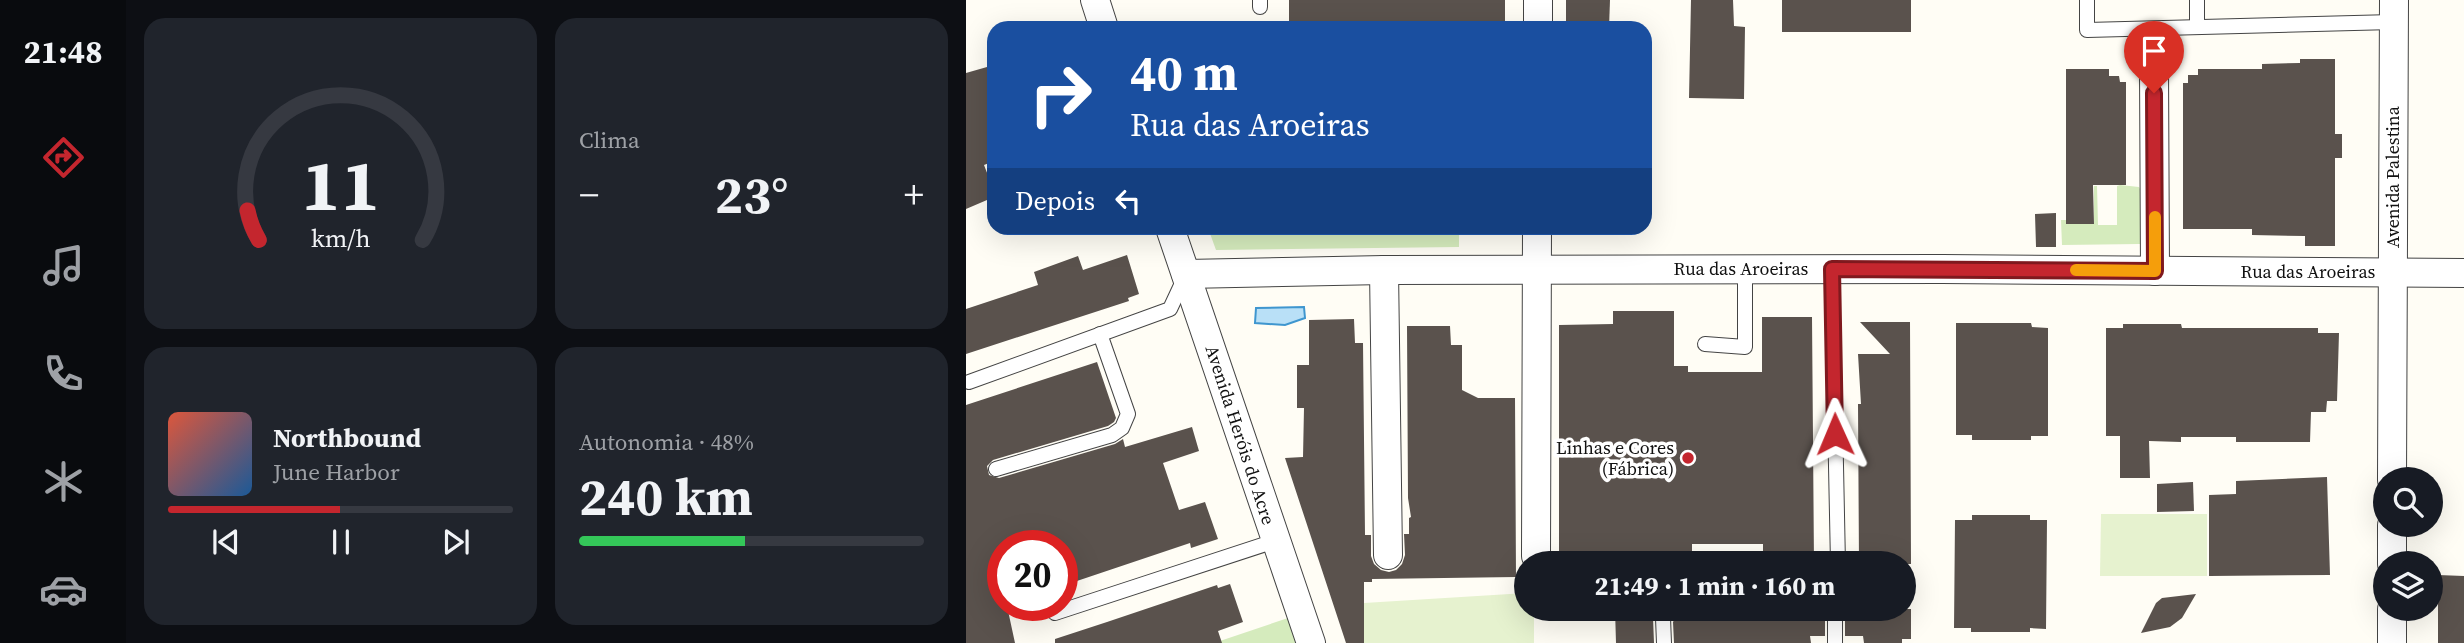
<!DOCTYPE html>
<html lang="pt">
<meta charset="utf-8">
<style>
body{margin:0;font-family:"Source Serif 4",serif;background:#20242c;color:#f1f3f6;height:100vh;display:flex;flex-direction:column;font-size:26px;white-space:nowrap}
*{box-sizing:border-box;margin:0}
p{font-size:23px;color:#9ea1a6}
.icon{flex:none;width:38px;height:38px;fill:none;stroke:currentColor;stroke-width:2;stroke-linecap:round;stroke-linejoin:round}
.map{position:relative;flex:1;overflow:hidden}
.panel{display:flex;flex-direction:column;gap:18px;padding:18px;background:#0d0f14;width:840px}
.panel>*{flex:none}
.top-card{position:absolute;left:21px;top:21px;width:665px;height:214px;border-radius:21px;box-shadow:0 7px 28px #0002;background:#1a4fa0;color:#fff;overflow:hidden}
.buttons{position:absolute;left:1407px;top:467px;display:grid;gap:14px}
.buttons a{display:grid;place-items:center;width:70px;height:70px;border-radius:50%;background:#171b24;box-shadow:0 7px 28px #0002;font-size:35px}
.speed{position:absolute;left:21px;top:530px;display:flex;gap:14px;font-size:35px;font-weight:700;text-align:center}
.speed>*{display:grid;place-content:center;width:91px;height:91px;border-radius:50%;background:#171b24;box-shadow:0 7px 28px #0002;line-height:1}
.speed .limit{border:10px solid #d22;background:#fff;color:#111}
.pin{position:absolute;display:grid;place-items:center;width:60px;height:60px;color:#fff;margin:-72px -30px;border-radius:50% 50% 50% 0;rotate:-45deg;box-shadow:0 0 7px #0007}
.pin .icon{rotate:45deg}
.me{position:absolute;width:77px;margin:-38px;rotate:359deg;stroke-linejoin:round;filter:drop-shadow(0 0 5px #0008)}
.turn{display:flex;align-items:center;gap:24px;height:147px;padding:0 28px;font-size:32px}
.turn .icon{width:91px;height:91px;stroke-width:2.5}
.turn b{display:block;font-size:49px;line-height:60px}
.then{display:flex;align-items:center;height:66px;padding:0 28px;background:#0003;gap:14px;font-size:26px}
.big{font-size:52px;font-weight:700;line-height:1.1}
.panel .card{flex:1;display:flex;flex-direction:column;justify-content:center;gap:10px;min-width:0;padding:0 24px;border-radius:21px;background:#20242c}
.panel .dial{align-items:center;gap:0}
.dial svg{height:182px;overflow:visible;fill:none;stroke:#363941;stroke-width:7;stroke-linecap:round;text-anchor:middle}
.dial text{fill:#f1f3f6;stroke:none}
.song{display:flex;align-items:center;gap:21px}
.cover{width:84px;height:84px;border-radius:10px;background:linear-gradient(135deg,hsl(10 70% 55%),hsl(210 70% 35%))}
.played{height:7px;border-radius:4px;background:linear-gradient(90deg,#c4262e 50%,#363941 50%)}
.keys{display:flex;justify-content:space-around;direction:ltr}
.heat{display:flex;justify-content:space-between;align-items:center;font-size:38px;direction:ltr}
.charge{height:10px;border-radius:5px;background:linear-gradient(90deg,#34c759 48%,#363941 0)}
.panel .tiles{flex:1;display:grid;gap:18px;grid-template-columns:repeat(2,1fr)}
.trip{position:absolute;left:548px;top:551px;width:402px;height:70px;border-radius:35px;background:#171b24;box-shadow:0 7px 28px #0002;font-weight:700;line-height:70px;text-align:center}
main{display:flex;flex:1;min-height:0}
.dock{display:flex;flex-direction:column;width:126px;justify-content:space-around;align-items:center;background:#090b0e;color:#9ea1a6}
.dock .icon{width:49px;height:49px}
.dock .current{color:#c4262e}
.dock b{font-size:32px;color:#f1f3f6}
.map>svg:first-child{display:block}
.green{fill:#d5ebbd}
.pitch{fill:#e6f2cf}
.water{fill:#b9e0f7;stroke:#3f96cf;stroke-width:2}
.building{fill:#5a524d}
.lines{fill:none;stroke-linecap:round;stroke-linejoin:round}
.service-casing{stroke:#444;stroke-width:16}
.minor-casing{stroke:#444;stroke-width:30}
.service{stroke:#fff;stroke-width:14}
.minor{stroke:#fff;stroke-width:28}
.route-casing{stroke:#7f191e;stroke-width:18}
.route{stroke:#c4262e;stroke-width:12}
.slow{stroke:#f59e0b;stroke-width:12}
.poi-dot{fill:#c4262e;stroke:#fff;stroke-width:2.5}
.labels{text-anchor:middle;stroke-width:7;stroke-linejoin:round;paint-order:stroke}
.street-label{font-size:18px;fill:#111;stroke:#fff}
.poi-label{font-size:18px;fill:#111;stroke:#fff;text-anchor:end}
</style>
<main>
<nav class="dock">
<b>21:48</b>
<svg class="icon current" aria-label="directions" viewBox="0 0 24 24"><path d="M12 3l9 9-9 9-9-9zM9 14v-3h6M13 9l2 2-2 2"/></svg>
<svg class="icon" aria-label="music" viewBox="0 0 24 24"><path d="M9 18V5l10-2v13"/><circle cx="6" cy="18" r="3"/><circle cx="16" cy="16" r="3"/></svg>
<svg class="icon" aria-label="phone" viewBox="0 0 24 24"><path d="M5 4h4l2 5-3 2q2 4 5 5l2-3 5 2v4C11 20 4 13 5 4z"/></svg>
<svg class="icon" aria-label="climate" viewBox="0 0 24 24"><path d="M12 3v18M4 7l16 10M4 17L20 7"/></svg>
<svg class="icon" aria-label="car" viewBox="0 0 24 24"><path d="M5 17H2v-5l4-1 3-4h7l3 4 3 1v5h-3M9 17h6M6 11h13"/><circle cx="7" cy="17" r="2"/><circle cx="17" cy="17" r="2"/></svg>
</nav>
<section class="panel">
<div class="tiles">
<div class="card dial"><svg viewBox="0 0 100 80">
<path d="M14 69A42 42 0 1 1 86 69"/>
<path d="M14 69A42 42 0 0 1 9 56" stroke="#c4262e"/>
<text x="50" y="56" font-size="32" font-weight="700">11</text>
<text x="50" y="72" font-size="11">km/h</text>
</svg></div>
<div class="card"><p>Clima</p>
<div class="heat"><a>−</a><b class="big">23°</b><a>+</a></div>
</div>
<div class="card">
<div class="song"><i class="cover"></i><div><b>Northbound</b><p>June Harbor</p></div></div>
<div class="played"></div>
<div class="keys"><svg class="icon" aria-label="previous" viewBox="0 0 24 24"><path d="M18 5L8 12l10 7zM5 5v14"/></svg><svg class="icon" aria-label="pause" viewBox="0 0 24 24"><path d="M8 5v14M16 5v14"/></svg><svg class="icon" aria-label="next" viewBox="0 0 24 24"><path d="M6 5l10 7-10 7zM19 5v14"/></svg></div>
</div>
<div class="card"><p>Autonomia · 48%</p><b class="big">240 km</b><div class="charge"></div></div>
</div>
</section>
<div class="map">
<svg width="1498" height="643" viewBox="0 0 1498 643">
<rect width="100%" height="100%" fill="#fffdf5"/>
<g class="green">
<polygon points="1154,185 1173,187 1175,191 1174,244 1096,245 1095,220 1100,220 1100,224 1128,224 1128,186 1131,186 1132,225 1151,225 1151,186"/>
<polygon points="242,228 493,228 493,247 250,250"/>
<polygon points="322,618 330,643 248,643"/>
</g>
<g class="pitch">
<polygon points="1135,514 1241,514 1241,576 1134,576"/>
<polygon points="560,593 560,609 568,609 568,643 398,643 398,603"/>
</g>
<polygon class="water" points="338,307 339,318 319,325 289,323 290,308"/>
<g class="building">
<rect x="323" y="0" width="216" height="28"/>
<polygon points="600,0 644,0 643,28 600,28"/>
<polygon points="725,0 767,0 768,26 779,27 778,99 723,98"/>
<rect x="816" y="0" width="129" height="32"/>
<polygon points="1334,59 1369,59 1369,134 1376,134 1376,158 1369,158 1369,246 1339,246 1339,236 1286,235 1286,229 1217,229 1217,83 1222,83 1222,75 1232,75 1232,69 1296,69 1296,64 1334,63"/>
<polygon points="28,65 28,161 18,165 28,191 28,197 0,209 0,73"/>
<polygon points="1100,69 1143,69 1143,76 1153,76 1154,82 1160,82 1160,185 1127,185 1128,224 1100,224"/>
<polygon points="1090,213 1090,247 1070,247 1069,214"/>
<polygon points="161,255 173,294 162,298 163,301 0,354 0,309 72,285 68,272 112,256 117,270"/>
<polygon points="647,311 708,311 708,366 722,366 722,372 796,372 796,317 846,317 848,564 797,564 797,544 726,544 726,564 593,564 593,325 647,324"/>
<polygon points="388,319 389,343 397,343 399,535 405,535 405,556 408,564 415,570 423,572 430,570 436,564 439,555 438,534 443,534 443,518 445,517 442,498 441,326 484,326 485,345 496,345 496,390 512,398 549,398 550,577 406,579 406,582 398,582 398,643 380,643 319,458 337,457 338,408 331,408 331,365 343,365 343,320"/>
<polygon points="894,322 944,322 945,564 893,564 892,404 895,404 892,354 924,354"/>
<polygon points="990,323 1065,323 1066,327 1082,328 1082,436 1065,436 1065,440 1006,440 1006,435 990,435"/>
<polygon points="1157,324 1215,324 1216,328 1352,328 1352,333 1373,333 1371,401 1361,401 1360,412 1345,412 1344,442 1270,442 1270,437 1215,437 1215,442 1183,441 1184,478 1154,478 1154,436 1140,436 1140,328 1157,328"/>
<polygon points="131,362 150,418 148,422 142,426 27,460 21,466 23,475 33,478 149,444 157,439 159,447 226,427 233,451 197,463 213,510 239,502 252,539 225,548 224,543 96,586 96,546 37,546 37,606 41,606 49,643 0,643 0,405"/>
<polygon points="1361,477 1364,575 1243,576 1243,495 1270,494 1270,481"/>
<polygon points="1227,482 1228,511 1191,512 1191,484"/>
<polygon points="1006,515 1064,515 1064,520 1081,520 1080,629 1064,628 1064,632 1005,632 1005,628 988,628 989,520 1006,520"/>
<polygon points="1472,575 1498,576 1498,643 1472,643"/>
<polygon points="264,584 277,622 252,631 256,643 89,643 89,639 141,622 251,585 252,588"/>
<polygon points="1230,594 1216,618 1204,627 1175,633 1190,603 1196,598"/>
<polygon points="649,609 692,609 687,618 688,643 650,643"/>
<polygon points="715,609 859,609 859,636 844,636 845,643 708,643 707,622"/>
<polygon points="879,609 945,609 945,639 936,639 936,643 898,643 897,636 879,636"/>
</g>
<g class="lines">
<g class="service-casing">
<g id="service">
<polyline points="294,0 294,7"/>
<polyline points="1121,0 1121,30 1427,22"/>
<polyline points="1231,27 1231,0"/>
<polyline points="866,269 872,564"/>
<polyline points="739,344 779,347 779,269"/>
<polyline points="3,382 204,309 218,279"/>
<polyline points="30,469 146,435 156,428 162,414 134,334"/>
<polyline points="869,609 869,643"/>
<polyline points="89,613 309,541"/>
<polyline points="698,643 697,618 706,609"/>
</g>
</g>
<g class="minor-casing">
<g id="minor">
<polyline points="129,0 138,28"/>
<polyline points="572,28 572,0"/>
<polyline points="1188,68 1189,271"/>
<polyline points="204,228 345,643"/>
<polyline points="418,270 422,555"/>
<polyline points="220,274 418,270 976,269 1498,273"/>
<polyline points="1426,480 1428,0"/>
<polyline points="1426,525 1426,564"/>
<polyline points="570,556 571,228"/>
<polyline points="1426,609 1426,643"/>
</g>
</g>
<use href="#service" class="service"/>
<use href="#minor" class="minor"/>
</g>
<g class="lines">
<g class="route-casing">
<polyline id="route" points="869,434 866,269 1189,271 1188,93"/>
</g>
<use href="#route" class="route"/>
<polyline class="slow" points="1110,270 1189,271 1189,217"/>
</g>
<circle class="poi-dot" cx="722" cy="458" r="7"/>
<g class="labels">
<g class="street-label">
<text transform="translate(1427 177) rotate(-90)" y="6">Avenida Palestina</text>
<text x="775" y="275">Rua das Aroeiras</text>
<text x="1342" y="278">Rua das Aroeiras</text>
<text transform="translate(274 435) rotate(72)" y="6">Avenida Heróis do Acre</text>
</g>
<g class="poi-label">
<text x="708" y="454">Linhas e Cores<tspan x="708" dy="21">(Fábrica)</tspan></text>
</g>
</g>
</svg>
<div class="buttons">
<a><svg class="icon" aria-label="search" viewBox="0 0 24 24"><circle cx="10" cy="10" r="6"/><path d="M15 15l6 6"/></svg></a>
<a><svg class="icon" aria-label="layers" viewBox="0 0 24 24"><path d="M12 4l9 5-9 5-9-5zM3 14l9 5 9-5"/></svg></a>
</div>
<div class="speed"><div class="limit">20</div></div>
<div class="pin" style="left:1188px;top:93px;background:#d93025"><svg class="icon" aria-label="arrive" viewBox="0 0 24 24"><path d="M6 21V4h12l-3 4 3 4H6"/></svg></div>
<svg class="me" style="left:869px;top:434px" viewBox="-20 -20 40 40"><path d="M0-17L14 15 0 8-14 15z" fill="#c4262e" stroke="#fff" stroke-width="4"/></svg>
<div class="trip">21:49 · 1 min · 160 m</div>
<div class="top-card">
<div class="turn"><svg class="icon" aria-label="right" viewBox="0 0 24 24"><path d="M7 20v-9h11M14 6l5 5-5 5"/></svg><div><b>40 m</b>Rua das Aroeiras</div></div>
<div class="then">Depois<svg class="icon" aria-label="left" viewBox="0 0 24 24"><path d="M17 20v-9H6M10 6l-5 5 5 5"/></svg></div>
</div>
</div>
</main>
